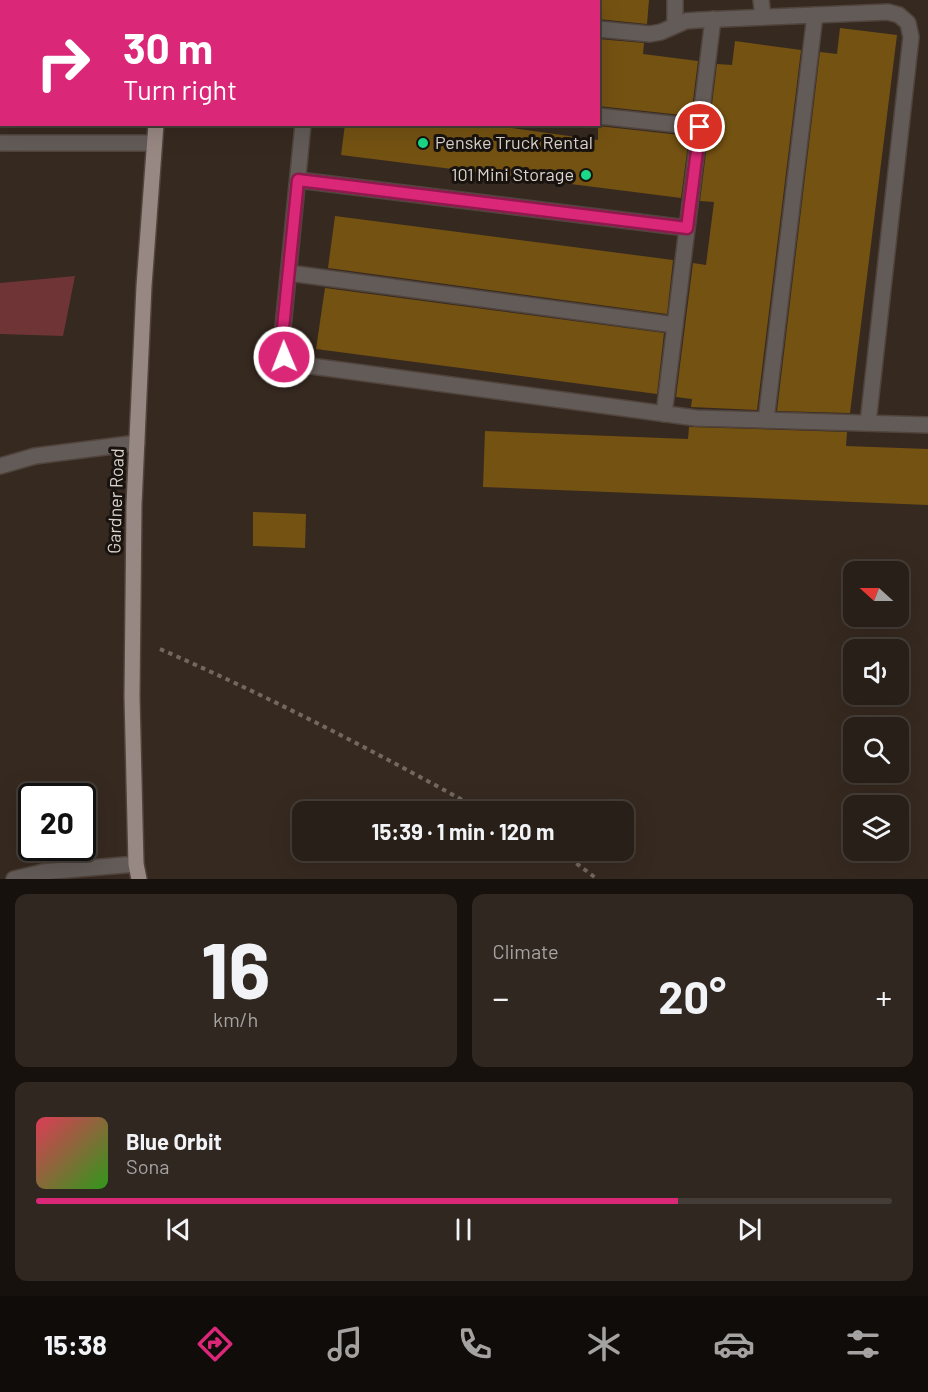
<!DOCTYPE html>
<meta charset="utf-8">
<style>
body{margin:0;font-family:Barlow,sans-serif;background:#302721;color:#f1f3f6;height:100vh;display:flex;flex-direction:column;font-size:22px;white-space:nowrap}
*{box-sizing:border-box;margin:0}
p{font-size:20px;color:#a5a2a2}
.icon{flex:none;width:33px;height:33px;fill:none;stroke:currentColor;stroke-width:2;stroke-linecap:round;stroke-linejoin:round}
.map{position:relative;height:879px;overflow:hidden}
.sheet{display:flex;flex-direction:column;gap:15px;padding:15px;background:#16110d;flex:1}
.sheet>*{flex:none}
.hud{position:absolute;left:0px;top:0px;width:600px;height:126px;box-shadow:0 6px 24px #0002,0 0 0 2px #443d37;background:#db2777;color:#fff;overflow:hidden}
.needle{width:39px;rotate:291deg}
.tools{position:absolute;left:843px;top:561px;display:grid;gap:12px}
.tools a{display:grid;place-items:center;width:66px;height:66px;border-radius:12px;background:#281f18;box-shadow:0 6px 24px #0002,0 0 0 2px #443d37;font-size:30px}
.speed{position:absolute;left:18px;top:783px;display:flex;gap:12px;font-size:30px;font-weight:700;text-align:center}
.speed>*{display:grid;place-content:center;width:78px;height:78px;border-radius:50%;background:#281f18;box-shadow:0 6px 24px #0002,0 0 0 2px #443d37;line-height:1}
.speed .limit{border:3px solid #111;border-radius:9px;background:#fff;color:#111}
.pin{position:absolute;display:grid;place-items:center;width:51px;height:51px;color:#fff;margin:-26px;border:3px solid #fff;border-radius:50%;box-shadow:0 2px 6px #0007}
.me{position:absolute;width:66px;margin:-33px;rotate:359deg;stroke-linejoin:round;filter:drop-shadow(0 0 4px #0008)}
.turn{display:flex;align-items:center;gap:21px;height:126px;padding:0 24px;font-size:27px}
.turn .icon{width:78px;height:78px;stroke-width:2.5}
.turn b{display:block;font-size:42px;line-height:51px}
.big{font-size:45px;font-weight:700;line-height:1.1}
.sheet .widget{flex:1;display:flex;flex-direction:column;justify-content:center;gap:9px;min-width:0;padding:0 21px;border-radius:12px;background:#302721}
.sheet .dial{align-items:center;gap:0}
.dial b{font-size:78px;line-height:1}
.song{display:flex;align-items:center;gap:18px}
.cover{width:72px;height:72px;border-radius:9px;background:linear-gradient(135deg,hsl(350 70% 55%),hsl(110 70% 35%))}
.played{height:6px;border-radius:3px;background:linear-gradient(90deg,#db2777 75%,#443d37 75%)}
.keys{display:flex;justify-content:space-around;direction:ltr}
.heat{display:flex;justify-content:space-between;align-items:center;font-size:33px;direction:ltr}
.sheet .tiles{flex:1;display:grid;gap:15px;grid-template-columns:1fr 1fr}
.widget:last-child{grid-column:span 2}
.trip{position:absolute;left:292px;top:801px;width:342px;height:60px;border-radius:12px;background:#281f18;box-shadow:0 6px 24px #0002,0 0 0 2px #443d37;font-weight:700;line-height:60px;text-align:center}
.dock{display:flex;height:96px;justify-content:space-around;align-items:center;background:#100c0a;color:#a5a2a2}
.dock .icon{width:42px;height:42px}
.dock .active{color:#db2777}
.dock b{font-size:27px;color:#f1f3f6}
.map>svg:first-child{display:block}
.green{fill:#6e3436}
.building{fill:#745212}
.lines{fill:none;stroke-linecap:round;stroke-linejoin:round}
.minor-casing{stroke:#50443c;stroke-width:18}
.major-casing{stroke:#50443c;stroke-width:18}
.path{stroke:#736860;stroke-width:4;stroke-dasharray:4.5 4.5;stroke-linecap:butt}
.minor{stroke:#635b58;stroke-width:15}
.major{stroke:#988883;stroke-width:15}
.route-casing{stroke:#8e194d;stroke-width:15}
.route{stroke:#db2777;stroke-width:10}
.poi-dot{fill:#1ad988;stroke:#19130f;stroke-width:2}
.labels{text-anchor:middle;stroke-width:6;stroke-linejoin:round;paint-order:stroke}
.poi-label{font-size:18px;fill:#dbd3cd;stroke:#19130f;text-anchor:start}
.street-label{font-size:18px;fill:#dbd3cd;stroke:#19130f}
</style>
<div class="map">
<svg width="928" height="879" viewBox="0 0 928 879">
<rect width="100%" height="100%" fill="#362920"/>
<polygon class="green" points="75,276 63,336 0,334 0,283"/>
<g class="building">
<polygon points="598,0 649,0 647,24 598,19"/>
<polygon points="840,28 897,35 850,413 777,411 820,52 837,54"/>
<polygon points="598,39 644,43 643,54 698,61 691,116 598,106"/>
<polygon points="735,41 801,50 757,410 691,407 692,399 676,397 693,263 706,265 714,202 700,201 717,64 732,65"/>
<polygon points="345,124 482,124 598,140 598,126 689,136 681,198 341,155"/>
<polygon points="335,216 673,260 667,314 328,268"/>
<polygon points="325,288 664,333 657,394 316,349"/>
<polygon points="689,427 847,432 846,446 928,449 928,505 483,487 485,431 688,439"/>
<polygon points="253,512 306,514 305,548 253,546"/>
</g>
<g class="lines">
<g class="minor-casing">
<g id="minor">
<polyline points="100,0 119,2"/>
<polyline points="363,0 375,2"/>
<polyline points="675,0 675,25"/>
<polyline points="761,0 763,17"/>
<polyline points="66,2 70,0"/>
<polyline points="326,2 328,0"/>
<polyline points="0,29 2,29"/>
<polyline points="598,29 650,34 661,32 686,21 699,20 888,12 899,15 908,23 911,37 868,423"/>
<polyline points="598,116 700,127"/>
<polyline points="303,124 281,348 284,357 296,364 696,418 928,425"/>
<polyline points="0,143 154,143"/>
<polyline points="298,180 687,228"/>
<polyline points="289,273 675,325"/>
<polyline points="664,414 713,19"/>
<polyline points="766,420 815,15"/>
<polyline points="0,466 35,456 137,443"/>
<polyline points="14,879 43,872 136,864"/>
</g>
</g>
<g class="major-casing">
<g id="major">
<polyline points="168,2 168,0"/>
<polyline points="139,879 136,864 132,697 134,505 144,286 156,124"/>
</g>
</g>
<g class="path">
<path d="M160,649C270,697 378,753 484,812"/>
<polyline points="553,850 576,863 597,879"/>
</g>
<use href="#minor" class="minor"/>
<use href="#major" class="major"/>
</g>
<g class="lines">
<g class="route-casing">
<polyline id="route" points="284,357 281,348 298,180 687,228 700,127"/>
</g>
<use href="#route" class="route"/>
</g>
<g class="poi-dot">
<circle cx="423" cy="143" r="6"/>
<circle cx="586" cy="175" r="6"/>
</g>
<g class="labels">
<g class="poi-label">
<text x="435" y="149">Penske Truck Rental</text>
<text x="574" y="181" text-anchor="end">101 Mini Storage</text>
</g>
<g class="street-label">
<text transform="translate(116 501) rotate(-88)" y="6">Gardner Road</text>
</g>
</g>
</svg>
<div class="tools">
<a><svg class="needle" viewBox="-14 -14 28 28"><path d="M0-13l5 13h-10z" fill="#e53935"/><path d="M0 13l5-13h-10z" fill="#a5a2a2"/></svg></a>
<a><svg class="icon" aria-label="sound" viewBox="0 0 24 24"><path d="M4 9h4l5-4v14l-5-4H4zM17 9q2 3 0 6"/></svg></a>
<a><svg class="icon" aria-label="search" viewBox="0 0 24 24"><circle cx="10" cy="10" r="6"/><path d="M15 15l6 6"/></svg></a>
<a><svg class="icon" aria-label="layers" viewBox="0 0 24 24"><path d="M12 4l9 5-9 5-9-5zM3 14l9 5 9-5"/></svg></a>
</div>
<div class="speed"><div class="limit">20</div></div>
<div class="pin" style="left:700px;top:127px;background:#d93025"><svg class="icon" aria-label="arrive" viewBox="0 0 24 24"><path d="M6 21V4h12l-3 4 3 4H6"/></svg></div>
<svg class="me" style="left:284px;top:357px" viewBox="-20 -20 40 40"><circle r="17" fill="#db2777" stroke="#fff" stroke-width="3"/><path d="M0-11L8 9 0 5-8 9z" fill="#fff"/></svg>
<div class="trip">15:39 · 1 min · 120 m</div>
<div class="hud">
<div class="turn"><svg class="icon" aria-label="right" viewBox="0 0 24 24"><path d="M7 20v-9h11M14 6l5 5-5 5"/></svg><div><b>30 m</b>Turn right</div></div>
</div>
</div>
<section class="sheet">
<div class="tiles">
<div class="widget dial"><b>16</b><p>km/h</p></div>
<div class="widget"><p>Climate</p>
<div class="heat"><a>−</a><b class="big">20°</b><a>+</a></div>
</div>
<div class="widget">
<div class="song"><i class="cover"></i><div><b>Blue Orbit</b><p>Sona</p></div></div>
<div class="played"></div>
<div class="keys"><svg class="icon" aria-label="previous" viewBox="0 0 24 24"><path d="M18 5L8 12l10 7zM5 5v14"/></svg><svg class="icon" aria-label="pause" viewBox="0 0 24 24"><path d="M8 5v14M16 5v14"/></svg><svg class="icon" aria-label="next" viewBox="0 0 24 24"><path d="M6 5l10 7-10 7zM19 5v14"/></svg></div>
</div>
</div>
</section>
<nav class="dock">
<b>15:38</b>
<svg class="icon active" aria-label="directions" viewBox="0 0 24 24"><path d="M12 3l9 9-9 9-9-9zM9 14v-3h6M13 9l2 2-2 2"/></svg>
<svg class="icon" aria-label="music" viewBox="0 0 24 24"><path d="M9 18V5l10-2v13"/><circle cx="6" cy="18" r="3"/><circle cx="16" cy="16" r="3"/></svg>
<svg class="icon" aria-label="phone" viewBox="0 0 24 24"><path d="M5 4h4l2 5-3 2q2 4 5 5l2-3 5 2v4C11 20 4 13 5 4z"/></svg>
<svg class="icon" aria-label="climate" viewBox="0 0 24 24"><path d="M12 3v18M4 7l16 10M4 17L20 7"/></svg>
<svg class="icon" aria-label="car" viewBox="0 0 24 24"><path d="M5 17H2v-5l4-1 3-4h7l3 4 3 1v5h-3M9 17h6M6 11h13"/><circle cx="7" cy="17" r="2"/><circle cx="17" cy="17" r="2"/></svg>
<svg class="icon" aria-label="filters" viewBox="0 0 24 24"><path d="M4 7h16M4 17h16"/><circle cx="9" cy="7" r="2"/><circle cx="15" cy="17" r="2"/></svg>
</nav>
